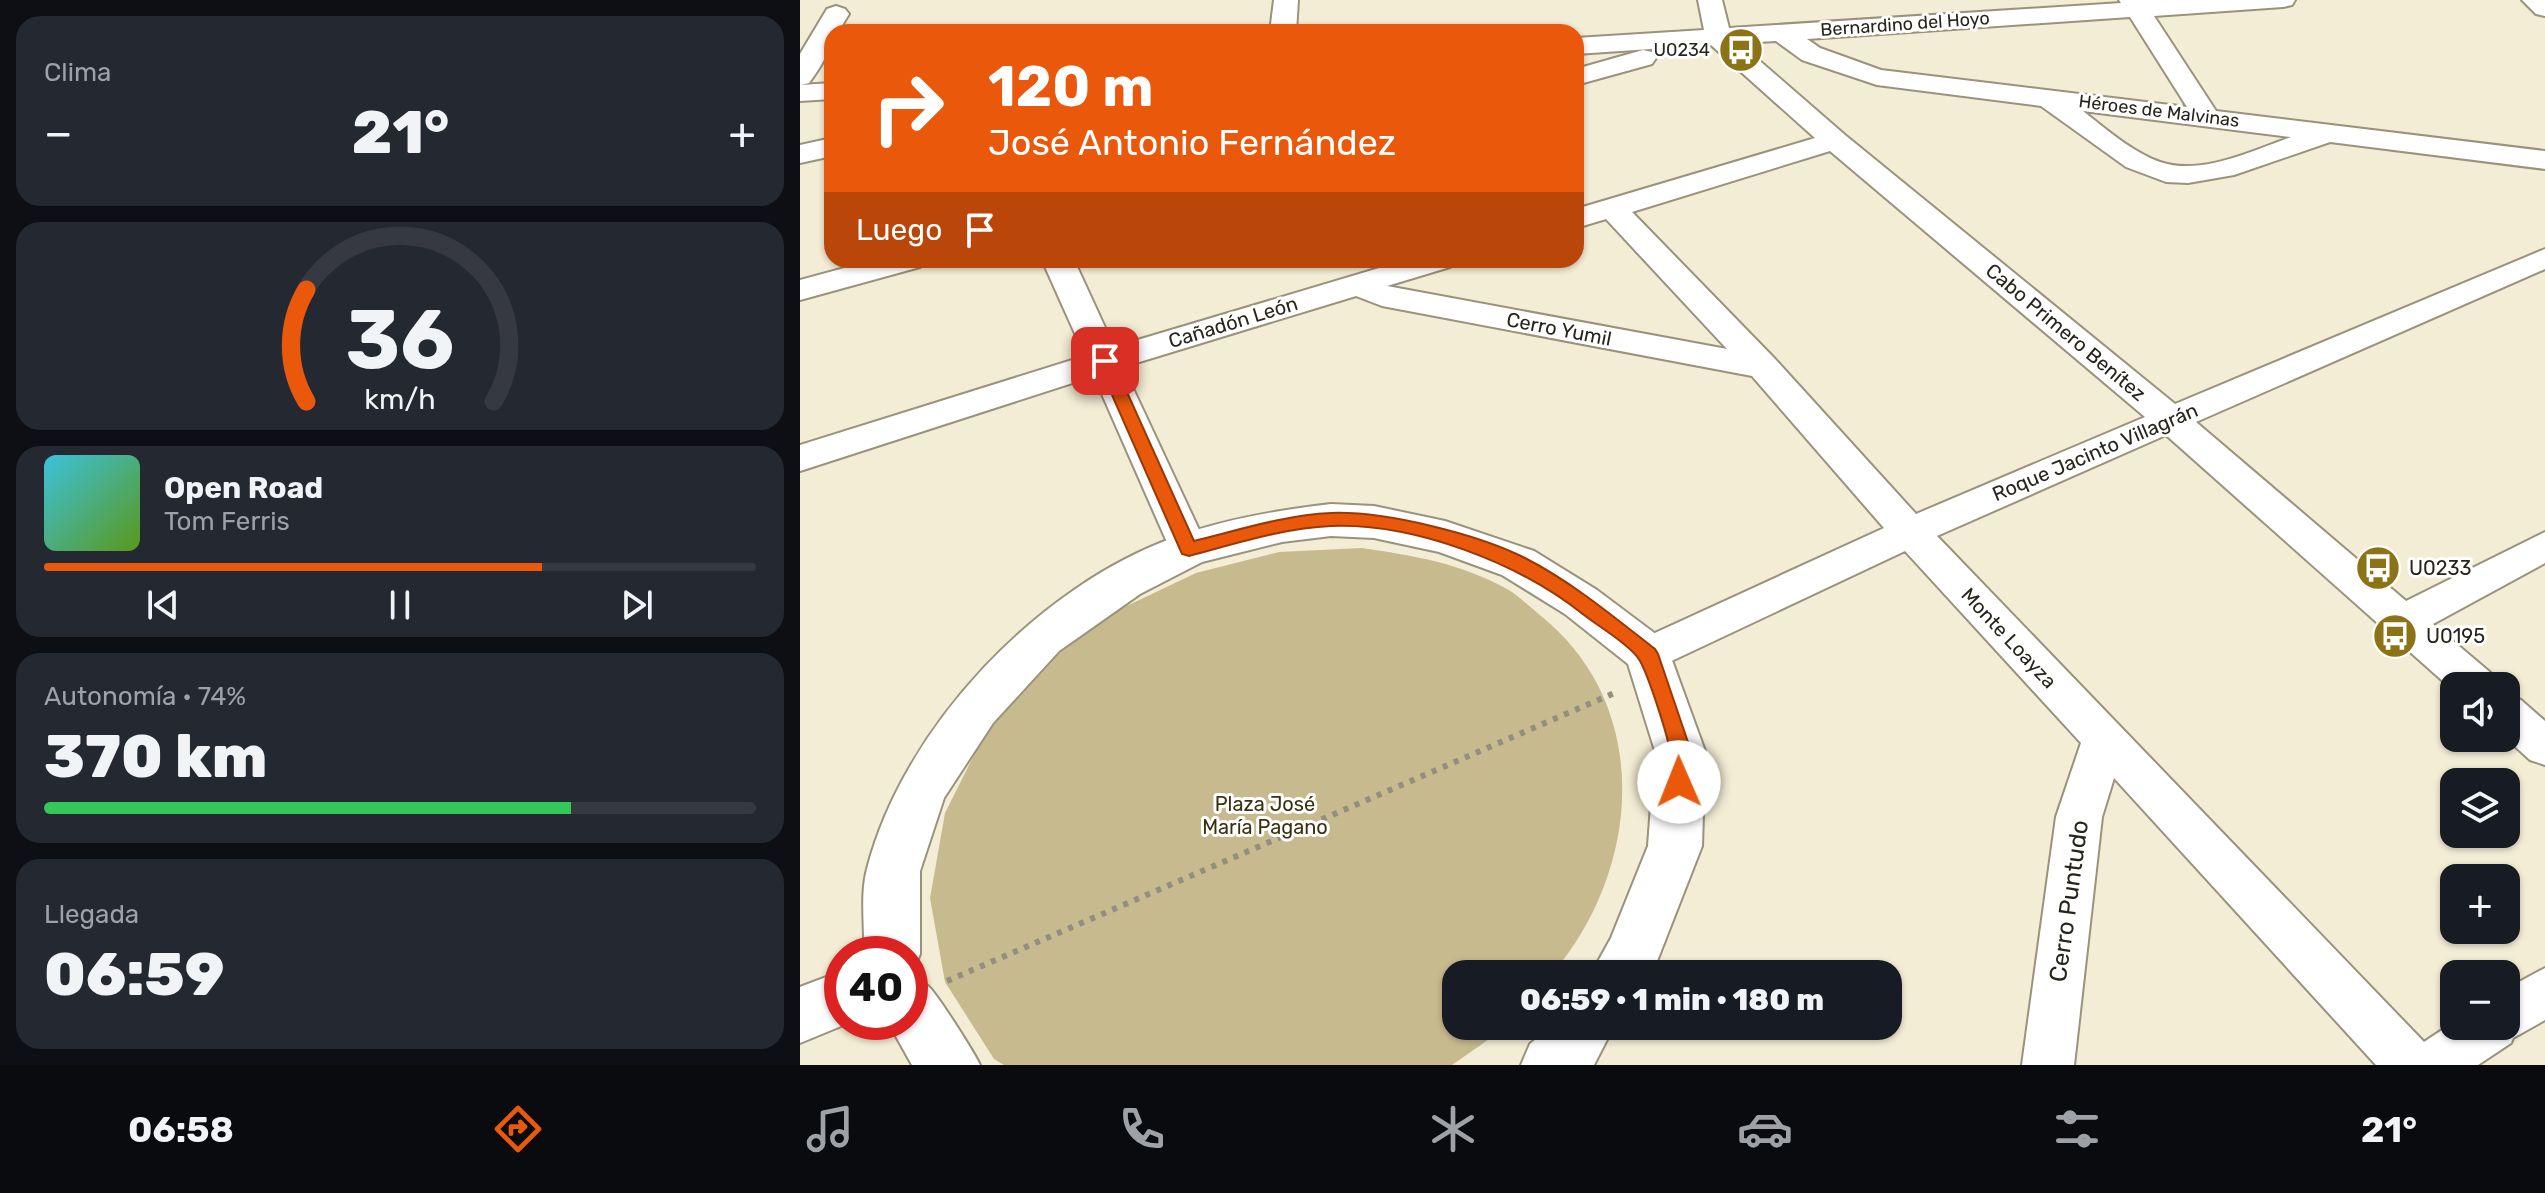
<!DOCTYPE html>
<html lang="es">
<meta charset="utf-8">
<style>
body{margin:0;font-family:Rubik,sans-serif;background:#242831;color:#f1f3f6;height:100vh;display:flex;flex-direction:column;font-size:30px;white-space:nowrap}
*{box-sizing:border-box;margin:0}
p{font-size:26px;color:#9ea1a6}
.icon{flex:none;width:44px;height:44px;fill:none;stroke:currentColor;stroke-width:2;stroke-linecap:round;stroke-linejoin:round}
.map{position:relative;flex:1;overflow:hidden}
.side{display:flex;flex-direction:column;gap:16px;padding:16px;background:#0d0f14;width:800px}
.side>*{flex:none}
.guide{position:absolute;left:24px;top:24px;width:760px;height:244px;border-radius:24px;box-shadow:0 2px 6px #0004;background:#ea580c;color:#fff;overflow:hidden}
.buttons{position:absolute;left:1640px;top:672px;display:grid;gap:16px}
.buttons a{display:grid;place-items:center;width:80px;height:80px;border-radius:16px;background:#171b24;box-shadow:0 2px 6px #0004;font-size:40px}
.speed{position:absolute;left:24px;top:936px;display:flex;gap:16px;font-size:40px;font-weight:700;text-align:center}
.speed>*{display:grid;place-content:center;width:104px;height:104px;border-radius:50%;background:#171b24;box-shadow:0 2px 6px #0004;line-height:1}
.speed .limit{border:12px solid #d22;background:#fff;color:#111}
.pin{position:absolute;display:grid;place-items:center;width:68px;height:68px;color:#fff;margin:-34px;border-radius:16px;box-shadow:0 4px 12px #0006}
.me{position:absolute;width:88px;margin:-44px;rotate:359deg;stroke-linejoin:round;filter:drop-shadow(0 0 6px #0008)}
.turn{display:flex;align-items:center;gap:28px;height:168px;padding:0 32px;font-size:36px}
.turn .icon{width:104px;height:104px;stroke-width:2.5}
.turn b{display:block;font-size:56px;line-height:68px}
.then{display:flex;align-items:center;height:76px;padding:0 32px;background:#0003;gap:16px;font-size:30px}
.big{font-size:60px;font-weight:800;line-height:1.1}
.side .widget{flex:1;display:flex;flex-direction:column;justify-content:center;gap:12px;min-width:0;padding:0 28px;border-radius:24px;background:#242831}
.side .dial{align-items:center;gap:0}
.dial svg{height:208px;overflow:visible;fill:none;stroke:#363941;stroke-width:7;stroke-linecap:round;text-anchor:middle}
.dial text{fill:#f1f3f6;stroke:none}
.song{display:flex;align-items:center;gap:24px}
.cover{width:96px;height:96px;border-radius:12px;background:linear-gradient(135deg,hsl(190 70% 55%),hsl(90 70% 35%))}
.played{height:8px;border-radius:4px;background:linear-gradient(90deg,#ea580c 70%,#363941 70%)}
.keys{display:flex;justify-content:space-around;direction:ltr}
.heat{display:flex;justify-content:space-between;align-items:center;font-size:44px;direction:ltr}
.charge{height:12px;border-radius:6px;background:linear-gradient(90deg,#34c759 74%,#363941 0)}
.trip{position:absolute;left:642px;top:960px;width:460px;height:80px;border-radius:24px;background:#171b24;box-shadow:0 2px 6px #0004;font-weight:800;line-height:80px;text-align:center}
.menu{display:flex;height:128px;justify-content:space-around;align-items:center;background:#090b0e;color:#9ea1a6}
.menu .icon{width:56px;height:56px}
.menu .active{color:#ea580c}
.menu b{font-size:36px;color:#f1f3f6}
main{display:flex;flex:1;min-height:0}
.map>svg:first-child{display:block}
.green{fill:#c8ba8f}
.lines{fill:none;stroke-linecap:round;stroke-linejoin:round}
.minor-casing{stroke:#99927c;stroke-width:4}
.tertiary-casing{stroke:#99927c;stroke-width:4}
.path{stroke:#938f7e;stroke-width:6;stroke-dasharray:5 7;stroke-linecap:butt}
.minor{fill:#fff;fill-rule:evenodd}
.tertiary{fill:#fff;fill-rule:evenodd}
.route{fill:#ea580c;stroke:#983908;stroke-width:2}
.labels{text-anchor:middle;stroke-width:6;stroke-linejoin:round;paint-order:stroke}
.far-street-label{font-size:18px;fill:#26241b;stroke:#fff}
.far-poi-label{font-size:18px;fill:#26241b;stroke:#fff;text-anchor:end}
.street-label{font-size:20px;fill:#26241b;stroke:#fff}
.poi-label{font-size:20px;fill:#26241b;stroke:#fff;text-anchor:start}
.park-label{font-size:20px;fill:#3b310f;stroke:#fff}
.near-street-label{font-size:24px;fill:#26241b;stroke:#fff}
</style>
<main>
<section class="side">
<div class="widget"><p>Clima</p>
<div class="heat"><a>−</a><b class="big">21°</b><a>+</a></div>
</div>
<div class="widget dial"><svg viewBox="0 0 100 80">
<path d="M14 69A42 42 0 1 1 86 69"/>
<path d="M14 69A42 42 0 0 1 14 26" stroke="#ea580c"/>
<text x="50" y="56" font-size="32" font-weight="700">36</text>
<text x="50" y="72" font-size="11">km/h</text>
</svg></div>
<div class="widget">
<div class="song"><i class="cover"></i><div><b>Open Road</b><p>Tom Ferris</p></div></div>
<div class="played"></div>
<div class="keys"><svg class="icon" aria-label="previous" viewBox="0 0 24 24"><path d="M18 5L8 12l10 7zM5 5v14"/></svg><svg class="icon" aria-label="pause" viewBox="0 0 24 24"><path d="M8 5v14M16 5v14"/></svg><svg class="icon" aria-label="next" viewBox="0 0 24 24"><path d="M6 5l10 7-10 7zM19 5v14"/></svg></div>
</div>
<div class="widget"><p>Autonomía · 74%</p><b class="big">370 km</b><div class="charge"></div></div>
<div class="widget"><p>Llegada</p><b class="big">06:59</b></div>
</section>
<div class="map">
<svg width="1745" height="1065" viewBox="0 0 1745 1065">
<rect width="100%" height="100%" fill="#f4edd5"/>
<path class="green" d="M562,548C616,556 659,563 707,589C719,596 730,607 741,616C854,707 841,870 752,974H656V1026H708L652,1065H204L194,1059L145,982L130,898L145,813L185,733L244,665L316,611L396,573L479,552Z"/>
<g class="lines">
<g class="minor-casing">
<g id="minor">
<polygon points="474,0 498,0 496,32 470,32"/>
<path d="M898,0H922L929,28L1321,3L1319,0H1495L1492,5L1483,7L1354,16L1416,111L1745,151V169L1530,142L1434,175L1388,183L1366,182L1326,167L1241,106L1077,85L1002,60L976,41L939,43L1045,135L1375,404L1745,249V269L1396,422L1606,601L1745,532V563L1633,624L1692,674L1698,686H1654V691L1366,435L1137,536L1624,1042L1654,1022V1026H1706V989L1745,968V1020L1713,1038L1711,1043L1678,1065H1576L1314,778L1302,817L1274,1065H1222L1256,817L1281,743L1105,551L863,665L848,670L833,665L827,654L833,643L1084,528L952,376L582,306L556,296L323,367L408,549L403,559L389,563L375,559L370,549L294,376L0,471V445L285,356L242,260H274L314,347L606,260H655L650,267L587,286L927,349L806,219L776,228V209L1015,138L911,45L776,54V38L904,30ZM1330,17L1387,107L1081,70L1020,48L1007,39ZM1283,111L1491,137C1452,151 1401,176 1360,162C1332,152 1306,129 1283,111ZM1030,151L1345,417L1116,514L975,359L832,212Z"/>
<polygon points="1722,0 1745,0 1745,16 1736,14"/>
<path d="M36,6L45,9L49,14L38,32H32C32,50 20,68 9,83L1,85L32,83V99L0,101V54L27,9Z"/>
<polygon points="843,50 852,52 856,58 852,64 776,85 776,69"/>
<polygon points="32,138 32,156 0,163 0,145"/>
<polygon points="74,260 125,260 120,267 0,300 0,280"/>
<polygon points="1706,695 1721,700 1745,721 1745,765 1730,760 1706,738"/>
</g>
</g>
<g class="tertiary-casing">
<g id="tertiary">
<path d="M531,504L574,506L645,521L734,551L797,590L865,641L905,751L902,846L852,974H791L811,938L848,846L855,751L828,664L765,614L702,575L639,552L574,538L531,536L482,542L402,562L340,594L259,651L193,723L144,798L120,871V954L112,973L110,954H64C65,927 60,894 67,869C103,728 239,585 376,537C425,519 479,510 531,504Z"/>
<polygon points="42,971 42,1022 51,1022 0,1043 0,987"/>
<path d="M110,979C116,982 123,983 128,986C136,992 175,1054 180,1065H112L88,1022H110Z"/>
<polygon points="751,1026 814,1026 794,1065 721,1065 730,1044"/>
</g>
</g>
<polyline class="path" points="147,981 817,692"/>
<use href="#minor" class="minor"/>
<use href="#tertiary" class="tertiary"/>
</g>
<path class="route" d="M305,356L313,361L394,541C439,530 485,515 531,513C585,511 677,534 725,558C772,582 814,617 855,649L858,654L891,751L886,789L879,791L871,789C866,777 870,765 870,753C869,738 848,675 840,661C833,647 798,626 784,615C719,563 615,523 531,526C483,528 435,544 389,556L382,554L297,361Z"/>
<defs>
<g id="bus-disc" transform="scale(2.3)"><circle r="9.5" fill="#8b7316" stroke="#fff"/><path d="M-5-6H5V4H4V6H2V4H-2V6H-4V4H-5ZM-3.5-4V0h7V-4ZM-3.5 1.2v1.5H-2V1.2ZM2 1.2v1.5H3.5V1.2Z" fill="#fff"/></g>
</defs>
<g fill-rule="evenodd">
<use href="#bus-disc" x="941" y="50"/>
<use href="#bus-disc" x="1578" y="568"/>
<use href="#bus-disc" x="1595" y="636"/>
</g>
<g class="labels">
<g class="far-street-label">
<text transform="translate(1105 24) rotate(-4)" y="6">Bernardino del Hoyo</text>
<text transform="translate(1359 111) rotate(7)" y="6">Héroes de Malvinas</text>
</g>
<g class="far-poi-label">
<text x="910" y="56">U0234</text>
</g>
<g class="street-label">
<text transform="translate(433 322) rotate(-17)" y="7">Cañadón León</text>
<text transform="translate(759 329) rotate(11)" y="7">Cerro Yumil</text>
<text transform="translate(1266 332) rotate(40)" y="7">Cabo Primero Benítez</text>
<text transform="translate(1295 452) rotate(-23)" y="7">Roque Jacinto Villagrán</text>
<text transform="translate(1209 638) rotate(47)" y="7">Monte Loayza</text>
</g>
<g class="poi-label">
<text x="1609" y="575">U0233</text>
<text x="1626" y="643">U0195</text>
</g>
<g class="park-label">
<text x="465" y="811">Plaza José<tspan x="465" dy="23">María Pagano</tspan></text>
</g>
<g class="near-street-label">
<text transform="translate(1269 901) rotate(-82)" y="8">Cerro Puntudo</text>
</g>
</g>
</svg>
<div class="buttons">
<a><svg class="icon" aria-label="sound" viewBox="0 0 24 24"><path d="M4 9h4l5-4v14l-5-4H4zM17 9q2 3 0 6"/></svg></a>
<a><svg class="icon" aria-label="layers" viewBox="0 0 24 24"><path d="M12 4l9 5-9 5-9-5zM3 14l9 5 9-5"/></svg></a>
<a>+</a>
<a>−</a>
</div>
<div class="speed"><div class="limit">40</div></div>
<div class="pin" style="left:305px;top:361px;background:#d93025"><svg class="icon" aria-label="arrive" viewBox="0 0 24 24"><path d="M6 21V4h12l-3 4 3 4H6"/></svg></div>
<svg class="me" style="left:879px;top:782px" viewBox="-20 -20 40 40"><circle r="19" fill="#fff"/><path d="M0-13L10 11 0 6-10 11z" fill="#ea580c"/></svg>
<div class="trip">06:59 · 1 min · 180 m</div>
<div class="guide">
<div class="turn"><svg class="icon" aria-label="right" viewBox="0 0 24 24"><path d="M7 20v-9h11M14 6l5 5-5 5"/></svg><div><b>120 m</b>José Antonio Fernández</div></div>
<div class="then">Luego<svg class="icon" aria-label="arrive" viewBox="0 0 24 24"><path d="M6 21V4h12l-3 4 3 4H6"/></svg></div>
</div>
</div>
</main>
<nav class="menu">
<b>06:58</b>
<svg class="icon active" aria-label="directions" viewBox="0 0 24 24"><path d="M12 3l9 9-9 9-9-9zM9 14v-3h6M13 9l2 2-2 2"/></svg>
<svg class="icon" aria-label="music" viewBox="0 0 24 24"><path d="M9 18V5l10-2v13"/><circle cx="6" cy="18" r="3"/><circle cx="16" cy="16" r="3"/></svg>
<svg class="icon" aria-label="phone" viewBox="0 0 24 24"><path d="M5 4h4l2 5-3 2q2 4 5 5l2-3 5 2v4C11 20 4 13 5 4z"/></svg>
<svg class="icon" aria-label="climate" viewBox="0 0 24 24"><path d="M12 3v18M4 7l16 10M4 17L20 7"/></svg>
<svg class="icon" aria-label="car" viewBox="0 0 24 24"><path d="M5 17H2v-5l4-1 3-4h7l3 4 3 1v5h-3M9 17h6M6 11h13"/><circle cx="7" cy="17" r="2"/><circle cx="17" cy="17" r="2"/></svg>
<svg class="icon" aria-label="filters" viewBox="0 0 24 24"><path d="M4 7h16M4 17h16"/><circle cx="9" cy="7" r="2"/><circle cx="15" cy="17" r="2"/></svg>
<b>21°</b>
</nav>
